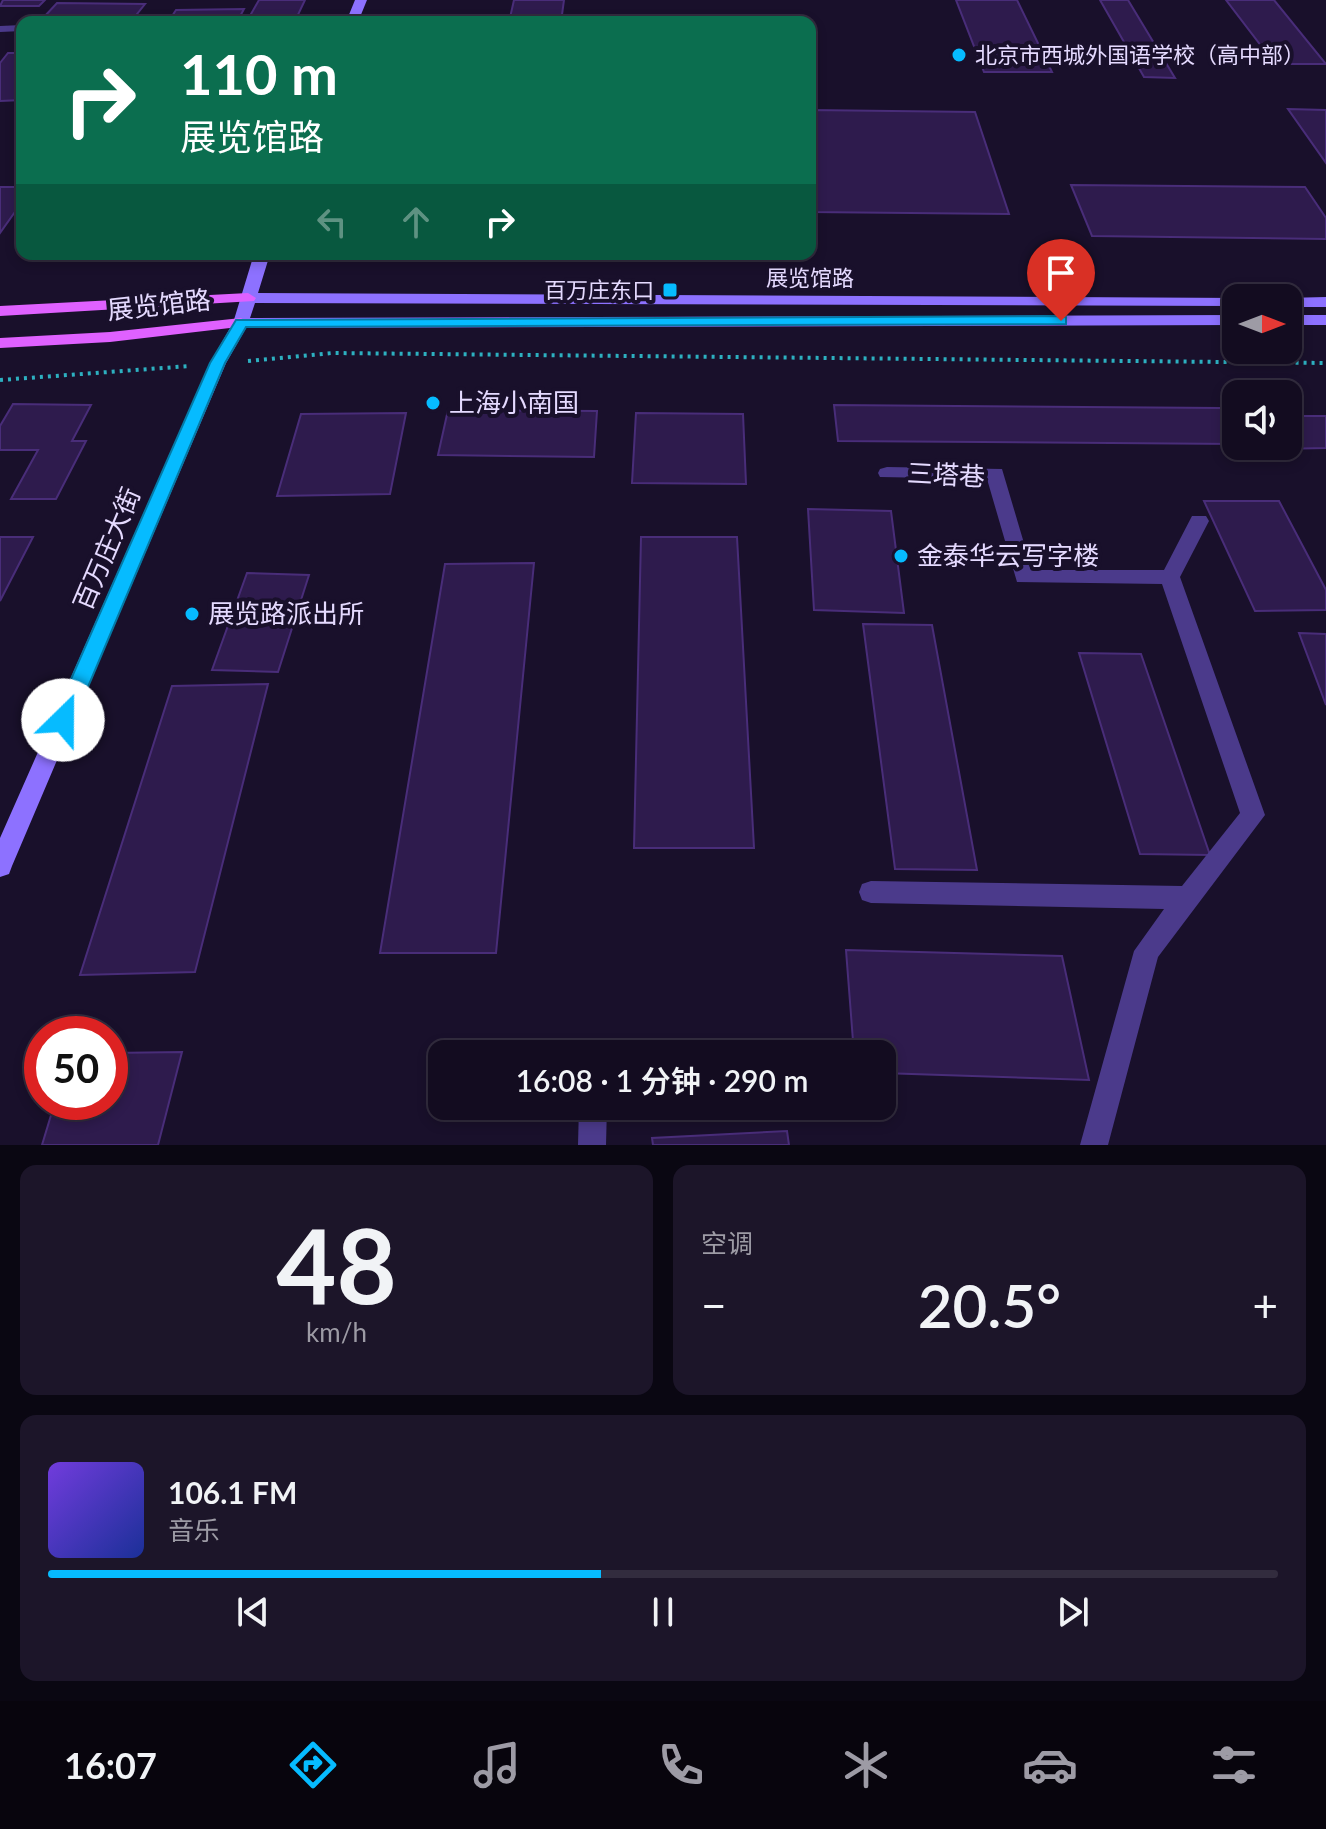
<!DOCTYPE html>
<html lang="zh">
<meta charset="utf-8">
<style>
body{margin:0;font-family:Lato,"Noto Sans SC",sans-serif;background:#1c1529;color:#f1f3f6;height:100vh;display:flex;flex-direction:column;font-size:30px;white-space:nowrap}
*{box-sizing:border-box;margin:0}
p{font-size:26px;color:#9d9ba5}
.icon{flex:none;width:44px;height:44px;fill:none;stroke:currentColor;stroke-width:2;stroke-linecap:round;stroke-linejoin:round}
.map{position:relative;height:1145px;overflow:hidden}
.drawer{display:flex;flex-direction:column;gap:20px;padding:20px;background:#0a0712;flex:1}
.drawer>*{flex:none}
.top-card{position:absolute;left:16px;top:16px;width:800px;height:244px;border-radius:16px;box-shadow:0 4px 12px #0003,0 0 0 2px #322c3e;background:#0b6e4f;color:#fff;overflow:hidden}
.needle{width:52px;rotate:90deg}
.buttons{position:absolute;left:1222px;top:284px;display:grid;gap:16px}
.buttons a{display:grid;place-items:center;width:80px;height:80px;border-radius:16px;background:#130c20;box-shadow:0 4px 12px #0003,0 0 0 2px #322c3e;font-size:40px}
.speed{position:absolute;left:24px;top:1016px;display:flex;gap:16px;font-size:40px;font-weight:700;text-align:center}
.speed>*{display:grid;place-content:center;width:104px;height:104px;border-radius:50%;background:#130c20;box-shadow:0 4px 12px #0003,0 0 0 2px #322c3e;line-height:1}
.speed .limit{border:12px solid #d22;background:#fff;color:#111}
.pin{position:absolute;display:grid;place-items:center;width:68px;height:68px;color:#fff;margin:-82px -34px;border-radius:50% 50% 50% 0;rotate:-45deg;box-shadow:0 0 8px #0007}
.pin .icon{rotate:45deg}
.me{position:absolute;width:88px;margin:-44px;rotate:23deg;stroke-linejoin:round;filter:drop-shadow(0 0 6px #0008)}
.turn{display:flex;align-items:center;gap:28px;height:168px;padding:0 32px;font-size:36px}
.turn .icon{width:104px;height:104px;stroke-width:2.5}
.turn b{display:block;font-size:56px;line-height:68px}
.lanes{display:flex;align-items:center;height:76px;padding:0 32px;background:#0003;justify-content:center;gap:40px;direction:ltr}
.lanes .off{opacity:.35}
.big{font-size:60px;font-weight:600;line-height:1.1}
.drawer .tile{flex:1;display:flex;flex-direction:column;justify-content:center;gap:12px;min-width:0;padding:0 28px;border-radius:16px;background:#1c1529}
.drawer .dial{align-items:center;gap:0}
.dial b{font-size:104px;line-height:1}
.song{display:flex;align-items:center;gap:24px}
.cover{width:96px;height:96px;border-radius:12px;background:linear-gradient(135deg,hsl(260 70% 55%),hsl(230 70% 35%))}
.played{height:8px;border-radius:4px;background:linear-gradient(90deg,#06bbff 45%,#322c3e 45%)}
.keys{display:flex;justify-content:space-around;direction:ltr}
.heat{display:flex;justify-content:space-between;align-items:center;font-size:44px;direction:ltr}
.drawer .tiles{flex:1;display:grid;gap:20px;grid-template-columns:1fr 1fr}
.tile:last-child{grid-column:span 2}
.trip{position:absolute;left:428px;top:1040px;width:468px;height:80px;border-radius:16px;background:#130c20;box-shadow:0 4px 12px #0003,0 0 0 2px #322c3e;font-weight:600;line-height:80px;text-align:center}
.tabs{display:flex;height:128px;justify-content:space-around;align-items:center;background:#08050d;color:#9d9ba5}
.tabs .icon{width:56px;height:56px}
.tabs .on{color:#06bbff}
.tabs b{font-size:36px;color:#f1f3f6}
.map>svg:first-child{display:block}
.building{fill:#2e1b4d;stroke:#492d79;stroke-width:2}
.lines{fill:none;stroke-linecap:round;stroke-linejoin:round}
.path{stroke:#2db0c0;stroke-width:4;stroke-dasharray:3 5;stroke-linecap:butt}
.minor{fill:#4b3a8b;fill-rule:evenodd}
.secondary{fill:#8d71ff;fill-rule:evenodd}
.primary{fill:#df61ff;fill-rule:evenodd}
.route{fill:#06bbff;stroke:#047aa6;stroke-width:2}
.poi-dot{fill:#06bbff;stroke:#19102b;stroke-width:3}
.labels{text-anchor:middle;stroke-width:8;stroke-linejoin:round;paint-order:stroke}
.far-poi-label{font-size:22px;fill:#e5daff;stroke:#19102b;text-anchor:start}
.far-street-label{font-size:22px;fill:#e5daff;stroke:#19102b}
.street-label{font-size:26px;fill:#e5daff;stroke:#19102b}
.poi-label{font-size:26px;fill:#e5daff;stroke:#19102b;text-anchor:start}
</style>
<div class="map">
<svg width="1326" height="1145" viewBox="0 0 1326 1145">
<rect width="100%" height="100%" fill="#19102b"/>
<g class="building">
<polygon points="3,0 45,0 39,6 0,6"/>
<polygon points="259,0 305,0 295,21 247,21"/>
<polygon points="514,0 564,0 561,22 509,22"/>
<polygon points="956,0 1017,0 1052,72 984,72"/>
<polygon points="1100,0 1128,0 1175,78 1144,77"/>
<polygon points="1226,0 1274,0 1326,64 1275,64"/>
<polygon points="57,3 145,4 133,19 43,18"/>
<polygon points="244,9 238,20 169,21 176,10"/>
<polygon points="8,53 22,53 22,100 0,101 0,63"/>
<polygon points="1288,109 1326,110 1326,163"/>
<polygon points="810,110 975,112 1009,214 810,212"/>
<polygon points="1071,185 1305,187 1326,218 1326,239 1092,236"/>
<polygon points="0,187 22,187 22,202 0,233"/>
<polygon points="13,404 91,405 72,441 86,441 56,499 11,499 38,450 0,450 0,426"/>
<polygon points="834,405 1221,408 1236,444 838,441"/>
<polygon points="448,410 597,411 594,457 438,455"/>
<polygon points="406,413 390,494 277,496 301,414"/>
<polygon points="636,413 743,414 746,484 632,483"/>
<polygon points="1288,416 1326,416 1326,448 1278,449 1277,446 1288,446"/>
<polygon points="1204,501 1279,501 1326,590 1326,610 1255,611"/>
<polygon points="808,509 891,511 904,613 814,610"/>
<polygon points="0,537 33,537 0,601"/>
<polygon points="641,537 737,537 754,848 634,848"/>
<polygon points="534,563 496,953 380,953 445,564"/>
<polygon points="247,573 309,575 278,672 212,670"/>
<polygon points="863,624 932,625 977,870 895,869"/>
<polygon points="1299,633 1326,634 1326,705"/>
<polygon points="1079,653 1141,654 1210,855 1140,854"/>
<polygon points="268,684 195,972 80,975 172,686"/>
<polygon points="846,950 1062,956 1089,1080 882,1073 882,1054 854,1054"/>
<polygon points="182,1052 158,1145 42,1145 55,1102 110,1102 110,1053"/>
<polygon points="787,1131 789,1145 653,1145 652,1138"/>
</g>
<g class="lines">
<g class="path">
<polyline points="248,361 332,353 1326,363"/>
<polyline points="0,380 190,366"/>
</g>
<g class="minor">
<polygon points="22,25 22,31 0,32 0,26"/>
<polygon points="887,467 1002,469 1032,570 1164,570 1192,516 1206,516 1209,521 1180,577 1265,815 1158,957 1108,1145 1080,1145 1134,951 1164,909 871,903 862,900 859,892 862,884 871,881 1182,886 1240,813 1162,584 1017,582 987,479 880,477 878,473 880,469"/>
<polygon points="579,1106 607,1106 606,1145 578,1145"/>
</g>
<g class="secondary">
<polygon points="355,0 367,0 358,22 346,22"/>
<polygon points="254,254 270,254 258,293 1242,298 1236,298 1236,306 255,303 250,318 1236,315 1236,325 246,328 226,363 12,866 9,874 0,877 0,838 210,363 233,323"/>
<polygon points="1326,297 1326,307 1288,307 1288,298 1285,298"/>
<rect x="1288" y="315" width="38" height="10"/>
</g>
<g class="primary">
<polygon points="248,293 256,298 254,301 0,316 0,306"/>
<polygon points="241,318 249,323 247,326 110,342 0,348 0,338 110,332"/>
</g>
</g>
<polygon class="route" points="1061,316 1066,317 1066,324 246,327 225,363 74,720 71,725 63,728 56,725 53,720 210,363 236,320"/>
<g class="poi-dot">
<circle cx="959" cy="55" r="8"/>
<rect x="662" y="282" width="16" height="16" rx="4"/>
<circle cx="433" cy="403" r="8"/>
<circle cx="901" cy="556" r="8"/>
<circle cx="192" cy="614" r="8"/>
</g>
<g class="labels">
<g class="far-poi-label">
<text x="975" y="63">北京市西城外国语学校（高中部）</text>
<text x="654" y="298" text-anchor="end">百万庄东口</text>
</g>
<g class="far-street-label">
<text x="810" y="286">展览馆路</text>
</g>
<g class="street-label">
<text transform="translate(159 305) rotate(-6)" y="9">展览馆路</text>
<text transform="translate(946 475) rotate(3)" y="9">三塔巷</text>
<text transform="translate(107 549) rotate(-67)" y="9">百万庄大街</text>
</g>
<g class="poi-label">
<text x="449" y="412">上海小南国</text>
<text x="917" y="565">金泰华云写字楼</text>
<text x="208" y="623">展览路派出所</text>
</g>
</g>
</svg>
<div class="buttons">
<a><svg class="needle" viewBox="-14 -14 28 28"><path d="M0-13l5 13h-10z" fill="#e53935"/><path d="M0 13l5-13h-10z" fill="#9d9ba5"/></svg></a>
<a><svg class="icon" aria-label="sound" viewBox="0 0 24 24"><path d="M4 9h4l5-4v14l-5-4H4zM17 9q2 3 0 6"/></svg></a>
</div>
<div class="speed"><div class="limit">50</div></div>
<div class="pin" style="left:1061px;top:321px;background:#d93025"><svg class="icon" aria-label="arrive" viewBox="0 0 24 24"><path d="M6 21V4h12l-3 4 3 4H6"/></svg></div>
<svg class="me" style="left:63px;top:720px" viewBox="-20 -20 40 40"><circle r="19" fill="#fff"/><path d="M0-13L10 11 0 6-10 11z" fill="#06bbff"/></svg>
<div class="trip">16:08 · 1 分钟 · 290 m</div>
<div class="top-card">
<div class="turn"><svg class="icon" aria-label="right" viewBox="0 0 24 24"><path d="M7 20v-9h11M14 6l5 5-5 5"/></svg><div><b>110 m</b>展览馆路</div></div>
<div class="lanes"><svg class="icon off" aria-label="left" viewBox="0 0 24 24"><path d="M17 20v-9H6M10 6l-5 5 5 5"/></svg><svg class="icon off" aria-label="ahead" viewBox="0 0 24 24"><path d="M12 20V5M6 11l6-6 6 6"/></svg><svg class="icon" aria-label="right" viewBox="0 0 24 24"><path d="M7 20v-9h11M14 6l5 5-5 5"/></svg></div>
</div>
</div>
<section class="drawer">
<div class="tiles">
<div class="tile dial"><b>48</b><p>km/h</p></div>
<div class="tile"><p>空调</p>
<div class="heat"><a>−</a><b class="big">20.5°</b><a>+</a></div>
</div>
<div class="tile">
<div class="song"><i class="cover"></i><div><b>106.1 FM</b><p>音乐</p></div></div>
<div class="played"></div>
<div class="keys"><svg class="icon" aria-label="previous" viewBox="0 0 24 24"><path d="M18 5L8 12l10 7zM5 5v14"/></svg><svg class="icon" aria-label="pause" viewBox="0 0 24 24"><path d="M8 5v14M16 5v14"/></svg><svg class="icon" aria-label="next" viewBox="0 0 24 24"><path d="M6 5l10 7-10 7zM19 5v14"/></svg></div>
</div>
</div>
</section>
<nav class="tabs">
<b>16:07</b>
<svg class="icon on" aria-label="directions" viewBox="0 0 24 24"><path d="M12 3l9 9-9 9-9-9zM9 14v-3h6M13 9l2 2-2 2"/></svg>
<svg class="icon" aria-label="music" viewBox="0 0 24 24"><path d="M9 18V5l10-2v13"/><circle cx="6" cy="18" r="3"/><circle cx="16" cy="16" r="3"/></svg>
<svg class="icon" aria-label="phone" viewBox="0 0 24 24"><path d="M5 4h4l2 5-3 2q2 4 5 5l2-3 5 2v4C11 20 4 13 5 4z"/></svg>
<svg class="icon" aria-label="climate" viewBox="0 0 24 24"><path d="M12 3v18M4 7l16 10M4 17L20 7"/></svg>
<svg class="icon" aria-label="car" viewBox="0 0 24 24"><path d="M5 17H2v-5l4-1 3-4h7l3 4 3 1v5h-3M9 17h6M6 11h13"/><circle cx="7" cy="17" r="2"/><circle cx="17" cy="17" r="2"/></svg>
<svg class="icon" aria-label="filters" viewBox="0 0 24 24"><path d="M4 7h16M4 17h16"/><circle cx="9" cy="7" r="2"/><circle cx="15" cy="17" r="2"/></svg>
</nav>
